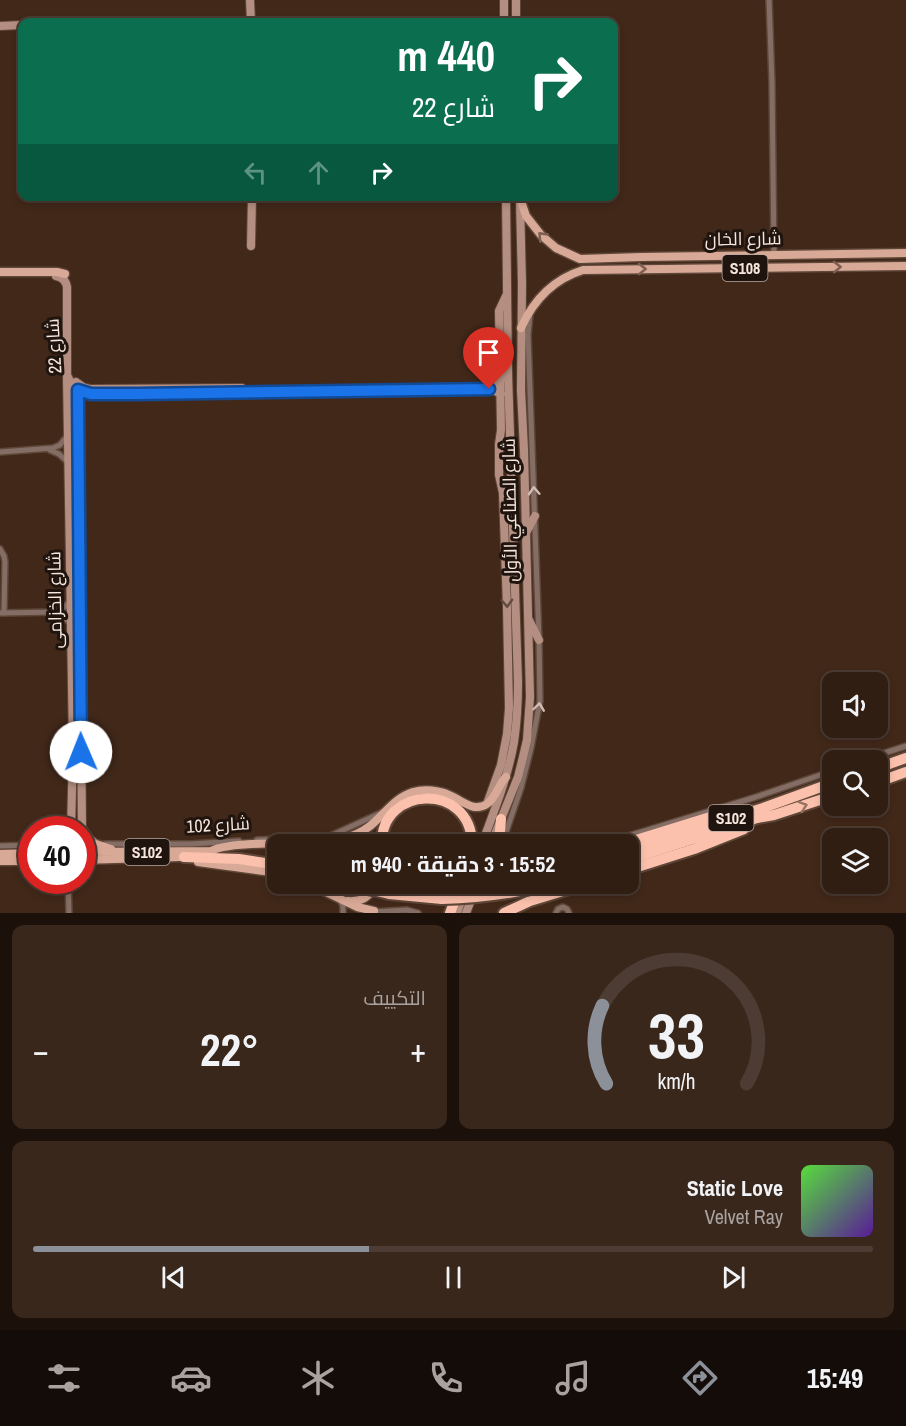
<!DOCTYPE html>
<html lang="ar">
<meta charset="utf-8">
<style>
body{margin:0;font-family:"Archivo Narrow",Cairo,sans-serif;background:#39271c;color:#f1f3f6;direction:rtl;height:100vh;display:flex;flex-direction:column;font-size:22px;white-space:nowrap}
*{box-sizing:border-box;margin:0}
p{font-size:20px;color:#a8a2a0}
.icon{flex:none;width:33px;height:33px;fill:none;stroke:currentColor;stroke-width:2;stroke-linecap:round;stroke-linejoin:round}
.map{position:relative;height:913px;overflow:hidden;direction:ltr}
.panel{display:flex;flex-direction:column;gap:12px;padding:12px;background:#1b100a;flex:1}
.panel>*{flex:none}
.top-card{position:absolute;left:18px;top:18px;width:600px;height:183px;border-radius:12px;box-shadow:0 3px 9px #0003,0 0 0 2px #4c3c33;direction:rtl;background:#0b6e4f;color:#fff;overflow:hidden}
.controls{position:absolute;left:822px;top:672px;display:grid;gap:12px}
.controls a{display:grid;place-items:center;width:66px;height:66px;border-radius:12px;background:#311e13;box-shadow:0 3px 9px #0003,0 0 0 2px #4c3c33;font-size:30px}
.speed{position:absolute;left:18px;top:816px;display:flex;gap:12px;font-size:30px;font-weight:700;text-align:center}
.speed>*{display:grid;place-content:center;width:78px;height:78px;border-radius:50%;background:#311e13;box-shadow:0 3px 9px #0003,0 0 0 2px #4c3c33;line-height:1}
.speed .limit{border:9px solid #d22;background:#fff;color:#111}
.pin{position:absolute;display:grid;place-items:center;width:51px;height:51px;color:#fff;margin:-62px -26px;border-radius:50% 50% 50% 0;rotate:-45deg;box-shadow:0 0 6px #0007}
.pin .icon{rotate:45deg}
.me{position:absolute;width:66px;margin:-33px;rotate:359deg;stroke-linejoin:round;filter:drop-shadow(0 0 4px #0008)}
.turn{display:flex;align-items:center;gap:21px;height:126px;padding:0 24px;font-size:27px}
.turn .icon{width:78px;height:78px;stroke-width:2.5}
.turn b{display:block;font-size:42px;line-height:51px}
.lanes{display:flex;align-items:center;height:57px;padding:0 24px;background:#0003;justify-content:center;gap:30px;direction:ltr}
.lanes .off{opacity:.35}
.big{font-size:45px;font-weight:700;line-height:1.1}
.panel .card{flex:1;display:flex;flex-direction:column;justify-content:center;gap:9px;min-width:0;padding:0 21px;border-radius:12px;background:#39271c}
.panel .dial{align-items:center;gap:0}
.dial svg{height:156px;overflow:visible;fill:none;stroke:#4c3c33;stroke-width:7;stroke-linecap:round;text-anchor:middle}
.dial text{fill:#f1f3f6;stroke:none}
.song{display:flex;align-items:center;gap:18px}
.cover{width:72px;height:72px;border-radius:9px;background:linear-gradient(135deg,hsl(110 70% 55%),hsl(270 70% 35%))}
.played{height:6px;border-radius:3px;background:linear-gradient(90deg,#8c9099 40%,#4c3c33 40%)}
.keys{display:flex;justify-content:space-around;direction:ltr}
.heat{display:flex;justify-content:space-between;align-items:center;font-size:33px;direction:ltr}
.panel .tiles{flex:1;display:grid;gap:12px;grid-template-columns:1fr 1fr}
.card:last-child{grid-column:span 2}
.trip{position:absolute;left:267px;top:834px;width:372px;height:60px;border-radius:12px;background:#311e13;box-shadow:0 3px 9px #0003,0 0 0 2px #4c3c33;font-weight:700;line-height:60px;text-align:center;direction:rtl}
.tabs{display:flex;height:96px;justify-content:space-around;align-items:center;background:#140c08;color:#a8a2a0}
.tabs .icon{width:42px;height:42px}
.tabs .on{color:#8c9099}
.tabs b{font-size:27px;color:#f1f3f6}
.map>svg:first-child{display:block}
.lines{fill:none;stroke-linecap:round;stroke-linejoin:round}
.street-casing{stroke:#5e4638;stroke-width:8}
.secondary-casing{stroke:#5e4638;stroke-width:10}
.primary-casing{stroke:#5e4638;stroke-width:11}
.highway-casing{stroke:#5e4638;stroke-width:14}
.street{stroke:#846d64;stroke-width:5}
.secondary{stroke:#b48f81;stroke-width:8}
.primary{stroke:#d9a997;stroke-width:8}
.highway{stroke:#fbc1ac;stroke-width:10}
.highway-bridge-casing{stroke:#5e4638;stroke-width:14;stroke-linecap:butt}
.highway-bridge{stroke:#fbc1ac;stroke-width:10}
.oneway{stroke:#7c5e52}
.oneway2{stroke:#cfbcb3}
.oneway3{stroke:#624b42}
.oneway4{stroke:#987365}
.route-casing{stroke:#114b97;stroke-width:15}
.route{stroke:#1a73e8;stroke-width:10}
.labels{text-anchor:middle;stroke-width:6;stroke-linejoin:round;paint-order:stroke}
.shield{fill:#1f140e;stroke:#b6a79f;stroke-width:1.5}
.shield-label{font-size:16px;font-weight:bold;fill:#f7e6dd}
.street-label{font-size:18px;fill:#f7e6dd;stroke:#1f140e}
</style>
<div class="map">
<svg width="906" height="913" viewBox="0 0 906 913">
<rect width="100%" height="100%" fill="#412819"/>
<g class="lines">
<g class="street-casing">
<g id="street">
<polyline points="769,0 772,83 774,255"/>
<polyline points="50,450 59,454 69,463"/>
<polyline points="0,452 53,448 60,445 68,435"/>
<polyline points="0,549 4,556 5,562 4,613"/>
<polyline points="55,612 65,618 71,624"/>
<polyline points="0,613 54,612 65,607 70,601"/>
<polyline points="863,760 906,746"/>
<polyline points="257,840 328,837 383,812"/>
<polyline points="105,844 191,844 239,841"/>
<polyline points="505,844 506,832 521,788 531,748 540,701 539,640 528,335 530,314"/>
<polyline points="602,844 756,797 832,771"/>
<polyline points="82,845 95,844"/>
<polyline points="0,846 32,845"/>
<polyline points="68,880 69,913"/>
<polyline points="340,899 343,906 343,913"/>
<polyline points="372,912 407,910 418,913"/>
<polyline points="556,913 558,909 563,907 567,909 569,913"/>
</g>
</g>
<g class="secondary-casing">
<g id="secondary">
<polyline points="250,0 251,22"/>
<polyline points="516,0 516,22"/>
<polyline points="504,22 504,0"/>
<polyline points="0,26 22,25"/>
<polyline points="251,246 252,196"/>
<path d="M56,276C62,277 66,281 67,287V375L70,381L78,390L91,395L485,389L493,390L501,394"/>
<polyline points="67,378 73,748 71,830"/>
<polyline points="76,382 83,387 90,389 242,388"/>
<polyline points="485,386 496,384 508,373"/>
<polyline points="78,387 82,830"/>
<polyline points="526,533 535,516"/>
<polyline points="529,620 539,640"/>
<polyline points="488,801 501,765 507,734 509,708 507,608 503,493 499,475 499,444 501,430 499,311 506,296"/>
<polyline points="83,829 90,839 96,844"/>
<path d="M482,844C494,811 508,777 514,742C517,722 518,702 518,682L508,373L506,196"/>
<polyline points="491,844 518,777 523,757 527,740 530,697 524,450 521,390 522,284 520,201"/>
<polyline points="457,913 463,896"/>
<polyline points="466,913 473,895"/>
</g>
</g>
<g class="primary-casing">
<g id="primary">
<polyline points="520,198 526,216 541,235 556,248 580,259 641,257 906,253"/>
<polyline points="0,272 57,272 65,274"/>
<path d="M521,328C534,299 554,279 583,270L906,266"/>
<polyline points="96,844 111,849"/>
<path d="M309,844C330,842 352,840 370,826C385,814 394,798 413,792C424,789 439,790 449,795C462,800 473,813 487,804C496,798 498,785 506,777"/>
<path d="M82,852L211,851C229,842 287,843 309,844"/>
<polyline points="0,854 32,853"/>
<polyline points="82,860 180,857"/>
<polyline points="0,861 32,861"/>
<polyline points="198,862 278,873"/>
<polyline points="309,884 357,907 374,911"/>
<path d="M348,901C361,902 371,897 374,884"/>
</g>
</g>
<g class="highway-casing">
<g id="highway">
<polyline points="878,768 906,758"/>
<polyline points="878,782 906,772"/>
<path d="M382,844C380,786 471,781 472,844"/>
<polyline points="499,844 501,819"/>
<polyline points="623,844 723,813"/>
<polyline points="628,851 763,808 832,783"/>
<polyline points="184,857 239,859 278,865"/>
<polyline points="628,860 757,818 774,815 832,796"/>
<polyline points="628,870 694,849 744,829"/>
<polyline points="408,884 413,886 443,890"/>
<polyline points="389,894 442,899"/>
<polyline points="450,913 458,892"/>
<polyline points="504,913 530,901 586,884"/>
</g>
</g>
<use href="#street" class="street"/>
<use href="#secondary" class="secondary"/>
<use href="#primary" class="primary"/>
<use href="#highway" class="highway"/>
<g class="highway-bridge-casing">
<g id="highway-bridge">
<polyline points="347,884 389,894"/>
<polyline points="443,890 517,884"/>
<path d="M442,899C480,898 517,893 554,884"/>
</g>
</g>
<use href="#highway-bridge" class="highway-bridge"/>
</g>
<defs><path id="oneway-chevron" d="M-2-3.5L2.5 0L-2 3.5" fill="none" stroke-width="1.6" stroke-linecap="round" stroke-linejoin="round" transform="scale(1.5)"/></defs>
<g class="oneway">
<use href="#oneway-chevron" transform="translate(542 236) rotate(-134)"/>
<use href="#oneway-chevron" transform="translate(837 267) rotate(-1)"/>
<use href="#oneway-chevron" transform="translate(642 269) rotate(-1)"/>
</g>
<g class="oneway2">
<use href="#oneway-chevron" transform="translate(534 491) rotate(-93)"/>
<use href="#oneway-chevron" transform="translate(539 707) rotate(-82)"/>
</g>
<use class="oneway3" href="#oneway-chevron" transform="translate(507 603) rotate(88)"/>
<use class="oneway4" href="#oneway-chevron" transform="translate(803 806) rotate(-18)"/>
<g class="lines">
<g class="route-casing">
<polyline id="route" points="81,752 78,390 91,394 137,394 489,389"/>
</g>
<use href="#route" class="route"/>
</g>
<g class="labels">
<g class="shield">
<rect x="722.5" y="255" width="45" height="26" rx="4.5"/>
<rect x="708.5" y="805" width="45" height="26" rx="4.5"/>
<rect x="124.5" y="839" width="45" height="26" rx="4.5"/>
</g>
<g class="shield-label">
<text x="745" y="274">S108</text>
<text x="731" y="824">S102</text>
<text x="147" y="858">S102</text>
</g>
<g class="street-label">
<text transform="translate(743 239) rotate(-1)" y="6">شارع الخان</text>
<text transform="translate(54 346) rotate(-93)" y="6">شارع 22</text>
<text transform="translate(510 510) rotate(-91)" y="6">شارع الصناعي الأول</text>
<text transform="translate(55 600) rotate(-91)" y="6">شارع الخزامى</text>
<text transform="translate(218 825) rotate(-3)" y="6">شارع 102</text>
</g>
</g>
</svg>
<div class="controls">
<a><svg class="icon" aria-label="sound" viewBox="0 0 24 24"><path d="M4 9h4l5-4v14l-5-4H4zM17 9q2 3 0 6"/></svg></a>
<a><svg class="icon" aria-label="search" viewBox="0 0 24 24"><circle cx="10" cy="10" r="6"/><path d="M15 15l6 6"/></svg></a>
<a><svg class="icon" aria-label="layers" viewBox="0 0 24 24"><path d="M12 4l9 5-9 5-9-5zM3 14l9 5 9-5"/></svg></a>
</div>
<div class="speed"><div class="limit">40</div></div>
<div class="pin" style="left:489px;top:389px;background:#d93025"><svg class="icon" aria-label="arrive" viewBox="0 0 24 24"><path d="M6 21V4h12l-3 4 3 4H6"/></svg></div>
<svg class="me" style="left:81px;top:752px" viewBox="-20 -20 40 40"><circle r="19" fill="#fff"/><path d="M0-13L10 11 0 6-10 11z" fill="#1a73e8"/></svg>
<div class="trip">15:52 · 3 دقيقة · 940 m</div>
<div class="top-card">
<div class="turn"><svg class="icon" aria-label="right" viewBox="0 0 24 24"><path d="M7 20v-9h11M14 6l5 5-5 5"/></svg><div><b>440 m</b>شارع 22</div></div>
<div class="lanes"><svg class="icon off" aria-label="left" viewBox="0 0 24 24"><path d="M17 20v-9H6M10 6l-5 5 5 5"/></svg><svg class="icon off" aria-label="ahead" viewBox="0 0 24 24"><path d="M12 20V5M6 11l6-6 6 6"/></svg><svg class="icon" aria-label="right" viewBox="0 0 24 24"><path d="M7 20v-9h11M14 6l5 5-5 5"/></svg></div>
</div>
</div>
<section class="panel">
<div class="tiles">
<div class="card dial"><svg viewBox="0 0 100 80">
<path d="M14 69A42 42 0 1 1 86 69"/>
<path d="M14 69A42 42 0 0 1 12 29" stroke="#8c9099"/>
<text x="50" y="56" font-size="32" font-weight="700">33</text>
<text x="50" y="72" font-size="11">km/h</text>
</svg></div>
<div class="card"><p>التكييف</p>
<div class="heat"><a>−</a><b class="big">22°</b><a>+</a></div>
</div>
<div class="card">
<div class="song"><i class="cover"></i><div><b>Static Love</b><p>Velvet Ray</p></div></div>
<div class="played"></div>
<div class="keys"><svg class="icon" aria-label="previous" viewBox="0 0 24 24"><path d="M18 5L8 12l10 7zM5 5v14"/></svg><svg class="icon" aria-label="pause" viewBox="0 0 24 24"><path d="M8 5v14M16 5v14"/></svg><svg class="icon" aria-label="next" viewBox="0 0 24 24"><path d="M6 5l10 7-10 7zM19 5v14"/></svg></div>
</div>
</div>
</section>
<nav class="tabs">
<b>15:49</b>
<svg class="icon on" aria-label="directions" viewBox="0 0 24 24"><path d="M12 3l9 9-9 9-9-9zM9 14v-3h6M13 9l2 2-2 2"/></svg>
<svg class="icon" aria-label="music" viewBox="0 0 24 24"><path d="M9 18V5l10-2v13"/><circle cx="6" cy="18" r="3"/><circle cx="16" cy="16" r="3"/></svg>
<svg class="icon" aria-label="phone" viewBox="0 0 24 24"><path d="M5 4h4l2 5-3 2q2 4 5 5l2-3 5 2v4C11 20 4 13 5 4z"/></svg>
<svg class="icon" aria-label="climate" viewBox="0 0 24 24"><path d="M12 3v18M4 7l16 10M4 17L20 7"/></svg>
<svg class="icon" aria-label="car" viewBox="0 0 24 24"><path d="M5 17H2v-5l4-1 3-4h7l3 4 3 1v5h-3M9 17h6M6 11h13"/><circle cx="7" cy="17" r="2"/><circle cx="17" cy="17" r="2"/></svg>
<svg class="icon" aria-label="filters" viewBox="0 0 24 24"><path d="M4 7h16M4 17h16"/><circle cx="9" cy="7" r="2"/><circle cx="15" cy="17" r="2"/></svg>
</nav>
